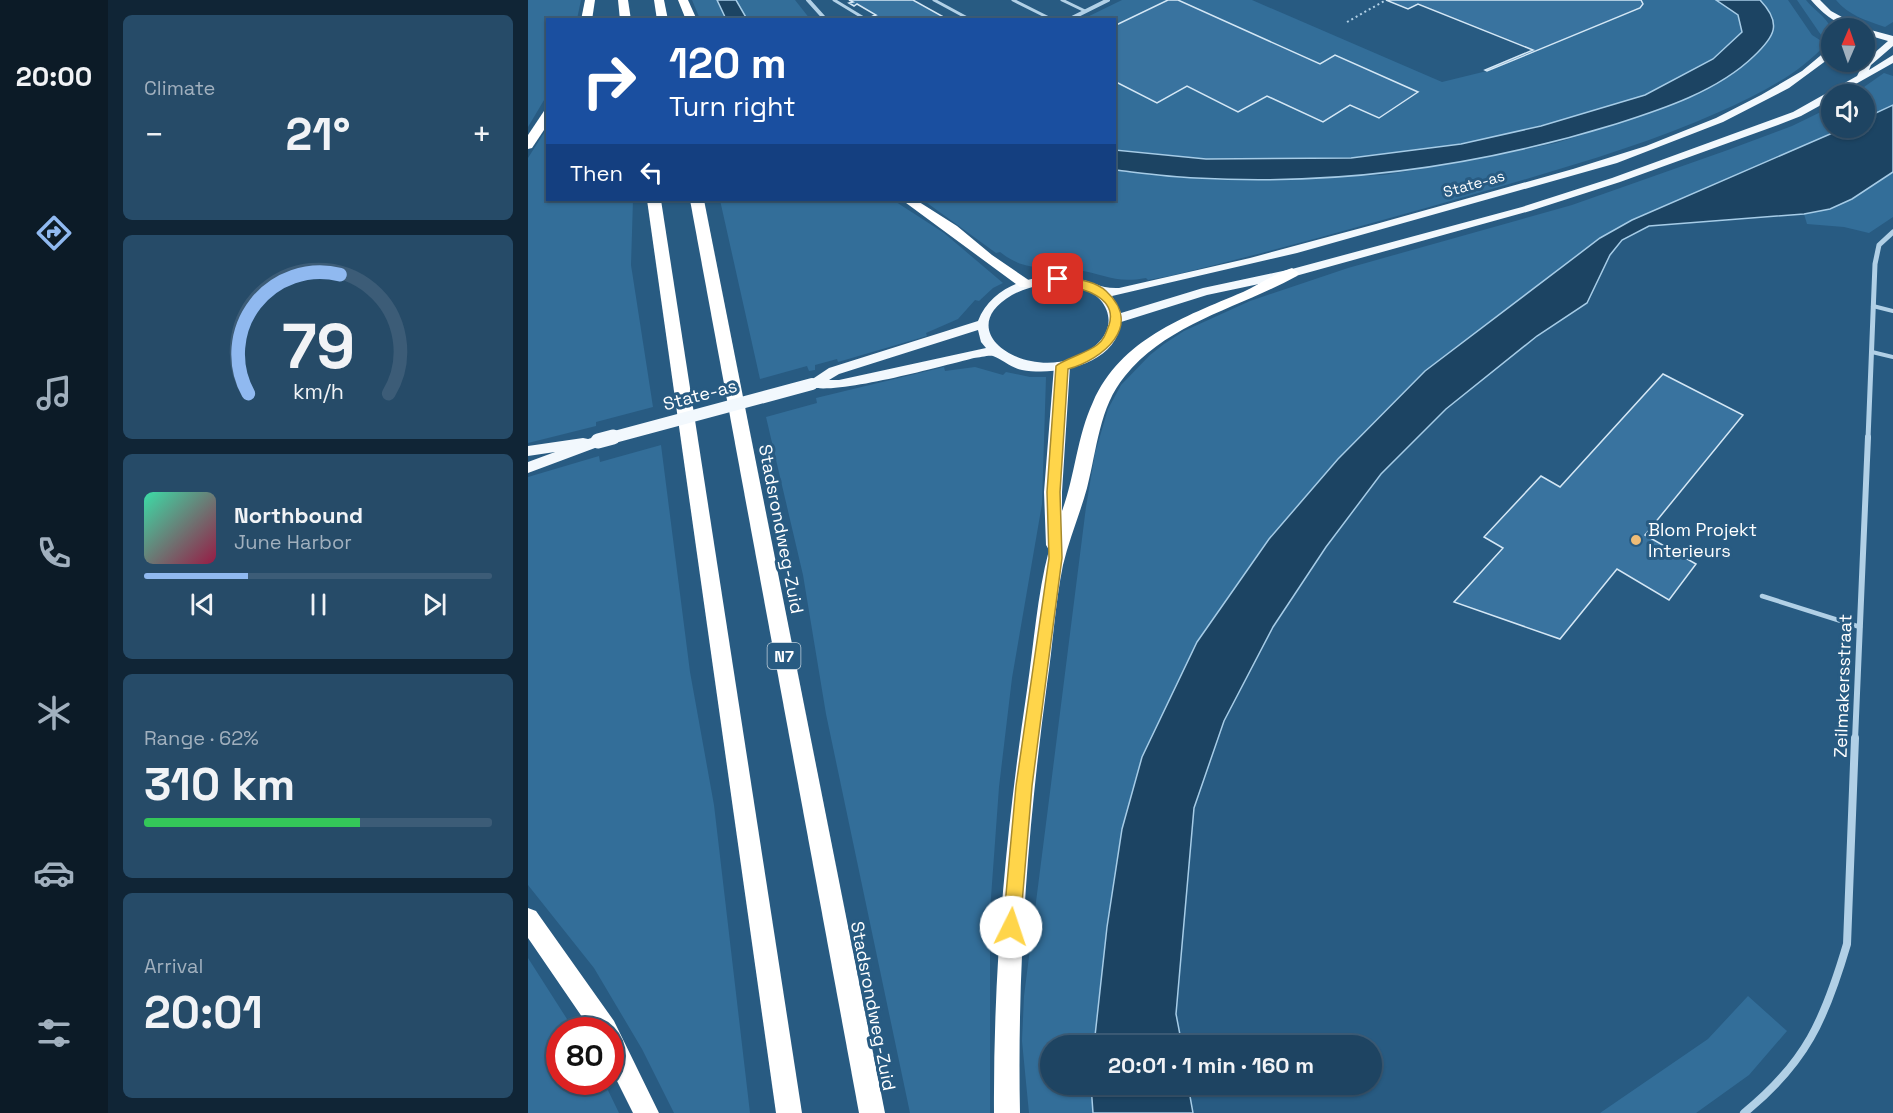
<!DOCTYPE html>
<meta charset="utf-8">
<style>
body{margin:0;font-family:"Space Grotesk",sans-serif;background:#264b68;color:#f1f3f6;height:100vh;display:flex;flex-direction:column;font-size:22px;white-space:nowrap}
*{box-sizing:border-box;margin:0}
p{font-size:20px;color:#a1b0be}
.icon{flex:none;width:33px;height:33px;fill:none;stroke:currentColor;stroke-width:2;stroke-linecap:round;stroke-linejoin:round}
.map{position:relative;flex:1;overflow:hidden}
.details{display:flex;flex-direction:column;gap:15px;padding:15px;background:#102536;width:420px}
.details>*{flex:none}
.guide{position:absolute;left:18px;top:18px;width:570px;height:183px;border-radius:0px;box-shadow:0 2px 4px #0004,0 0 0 2px #3c5c77;background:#1a4fa0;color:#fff;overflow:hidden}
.needle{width:39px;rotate:2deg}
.buttons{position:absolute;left:1293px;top:18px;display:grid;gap:12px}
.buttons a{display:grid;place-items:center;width:54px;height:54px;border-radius:50%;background:#1e4462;box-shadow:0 2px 4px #0004,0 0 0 2px #3c5c77;font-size:30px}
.speed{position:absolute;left:18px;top:1017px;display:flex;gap:12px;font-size:30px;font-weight:700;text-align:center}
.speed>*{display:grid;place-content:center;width:78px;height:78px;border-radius:50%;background:#1e4462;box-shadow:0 2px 4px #0004,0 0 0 2px #3c5c77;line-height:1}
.speed .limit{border:9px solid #d22;background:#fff;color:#111}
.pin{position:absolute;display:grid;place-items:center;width:51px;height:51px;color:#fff;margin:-26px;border-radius:12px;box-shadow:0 3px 9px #0006}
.me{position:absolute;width:66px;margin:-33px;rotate:4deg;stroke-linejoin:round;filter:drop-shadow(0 0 4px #0008)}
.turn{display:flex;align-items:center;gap:21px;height:126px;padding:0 24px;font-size:27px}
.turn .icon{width:78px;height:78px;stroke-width:2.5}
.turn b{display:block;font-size:42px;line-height:51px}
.then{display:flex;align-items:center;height:57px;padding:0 24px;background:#0003;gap:12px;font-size:22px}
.big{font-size:45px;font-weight:700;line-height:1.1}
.details .widget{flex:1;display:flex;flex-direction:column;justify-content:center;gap:9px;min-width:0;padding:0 21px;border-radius:9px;background:#264b68}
.details .dial{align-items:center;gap:0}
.dial svg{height:156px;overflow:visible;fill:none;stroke:#3c5c77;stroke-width:7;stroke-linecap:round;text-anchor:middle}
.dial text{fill:#f1f3f6;stroke:none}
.song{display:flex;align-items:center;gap:18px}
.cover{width:72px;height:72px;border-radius:9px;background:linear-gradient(135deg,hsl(160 70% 55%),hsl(340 70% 35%))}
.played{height:6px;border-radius:3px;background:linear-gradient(90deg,#90b9f0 30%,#3c5c77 30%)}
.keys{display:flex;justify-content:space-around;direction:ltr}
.heat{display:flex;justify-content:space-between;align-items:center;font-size:33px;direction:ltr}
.charge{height:9px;border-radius:4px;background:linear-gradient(90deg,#34c759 62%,#3c5c77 0)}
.trip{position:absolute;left:512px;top:1035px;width:342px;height:60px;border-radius:30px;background:#1e4462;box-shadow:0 2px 4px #0004,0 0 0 2px #3c5c77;font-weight:700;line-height:60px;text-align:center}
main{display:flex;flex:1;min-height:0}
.dock{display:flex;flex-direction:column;width:108px;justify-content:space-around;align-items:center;background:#0c1b27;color:#a1b0be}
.dock .icon{width:42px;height:42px}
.dock .active{color:#90b9f0}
.dock b{font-size:27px;color:#f1f3f6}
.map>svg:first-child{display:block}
.green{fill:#336e99}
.water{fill:#1c4463;stroke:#a6cce7;stroke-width:1.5}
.building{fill:#39739f;stroke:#d4e7f5;stroke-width:1.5}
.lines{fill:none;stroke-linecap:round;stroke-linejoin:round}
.path{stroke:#b1d0e6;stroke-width:2;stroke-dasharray:2 3;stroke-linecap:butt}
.lane-far2{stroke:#b1d0e6;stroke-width:3}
.lane-far1{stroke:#b1d0e6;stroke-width:4}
.lane{stroke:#b1d0e6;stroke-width:4.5}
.street-far3{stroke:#b1d0e6;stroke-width:4}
.street-far2{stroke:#b1d0e6;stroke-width:5}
.street-far1{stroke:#b1d0e6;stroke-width:6}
.street{stroke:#b1d0e6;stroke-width:8}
.primary{fill:#f2f8fd;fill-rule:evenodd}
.highway{fill:#fff;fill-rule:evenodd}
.primary-bridge-far1{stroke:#f2f8fd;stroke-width:12}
.primary-bridge{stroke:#f2f8fd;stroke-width:15}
.route{fill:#ffd54a;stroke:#a68a30;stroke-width:1.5}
.poi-dot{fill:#eebc77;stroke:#285b82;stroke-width:2}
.labels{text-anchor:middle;stroke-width:6;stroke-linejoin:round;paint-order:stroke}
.far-street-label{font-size:15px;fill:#fff;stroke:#285b82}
.shield{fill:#285b82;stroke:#beceda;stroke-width:1.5}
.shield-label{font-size:16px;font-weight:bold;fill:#fff}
.street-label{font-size:18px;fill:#fff;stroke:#285b82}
.poi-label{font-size:18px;fill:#fff;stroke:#285b82;text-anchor:start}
</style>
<main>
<nav class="dock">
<b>20:00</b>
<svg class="icon active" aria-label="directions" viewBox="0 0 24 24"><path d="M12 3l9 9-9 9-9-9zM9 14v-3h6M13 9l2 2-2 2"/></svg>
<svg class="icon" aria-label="music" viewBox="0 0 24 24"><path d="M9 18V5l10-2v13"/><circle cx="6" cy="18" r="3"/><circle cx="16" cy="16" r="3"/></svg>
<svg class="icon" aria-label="phone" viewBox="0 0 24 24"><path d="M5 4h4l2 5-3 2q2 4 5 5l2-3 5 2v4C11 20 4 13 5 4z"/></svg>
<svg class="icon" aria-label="climate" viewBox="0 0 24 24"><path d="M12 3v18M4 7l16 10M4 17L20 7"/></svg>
<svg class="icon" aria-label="car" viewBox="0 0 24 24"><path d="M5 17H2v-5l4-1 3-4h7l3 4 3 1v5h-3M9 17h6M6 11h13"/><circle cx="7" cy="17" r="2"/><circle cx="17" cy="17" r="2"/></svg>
<svg class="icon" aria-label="filters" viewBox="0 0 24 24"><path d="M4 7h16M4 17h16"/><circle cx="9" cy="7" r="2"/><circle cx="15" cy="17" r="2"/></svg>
</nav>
<section class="details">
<div class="widget"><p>Climate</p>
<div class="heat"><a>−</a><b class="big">21°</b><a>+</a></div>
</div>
<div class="widget dial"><svg viewBox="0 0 100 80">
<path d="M14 69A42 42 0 1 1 86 69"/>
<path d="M14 69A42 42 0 0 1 61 8" stroke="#90b9f0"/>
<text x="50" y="56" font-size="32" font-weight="700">79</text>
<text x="50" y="72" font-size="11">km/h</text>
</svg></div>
<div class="widget">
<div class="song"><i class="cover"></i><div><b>Northbound</b><p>June Harbor</p></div></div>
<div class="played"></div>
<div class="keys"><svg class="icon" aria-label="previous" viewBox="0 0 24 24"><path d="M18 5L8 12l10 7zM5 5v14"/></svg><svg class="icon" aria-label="pause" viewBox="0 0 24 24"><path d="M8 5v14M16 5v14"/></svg><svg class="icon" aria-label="next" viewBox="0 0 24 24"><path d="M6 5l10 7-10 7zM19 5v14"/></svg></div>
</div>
<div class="widget"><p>Range · 62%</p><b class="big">310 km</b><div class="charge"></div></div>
<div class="widget"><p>Arrival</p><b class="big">20:01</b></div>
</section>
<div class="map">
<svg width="1365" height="1113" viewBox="0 0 1365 1113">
<rect width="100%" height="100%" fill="#285b82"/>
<g class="green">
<polygon points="0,0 53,0 49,19 20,20 19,95 0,127"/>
<polygon points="164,0 189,0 197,19 172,19"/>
<polygon points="208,0 267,0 282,19 219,19"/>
<polygon points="594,0 724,0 914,82 959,71 1112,8 1115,4 1113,0 1188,0 1210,15 1214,32 1185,59 1117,95 1013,126 933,144 823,158 678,159 587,150 586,20 553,20"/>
<path d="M1232,0H1260L1284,35L1298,44C1270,75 1228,96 1191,112C1110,148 1025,171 940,196C841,224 742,252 642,276L620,280L618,278C587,284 577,274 549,270C518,265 498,273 472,252L468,253L395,200H586L587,170L667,178L744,179L856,175L940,161L1028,143L1122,113L1174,91L1239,7Z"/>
<path d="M1269,0H1278C1287,12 1310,23 1301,40L1293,35Z"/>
<path d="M1308,0H1365V22L1357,27C1339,21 1320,15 1308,0Z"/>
<polygon points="1356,73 1365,76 1365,105 1337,118 1336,94 1326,94"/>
<polygon points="1303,107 1304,128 1316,128 1104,220 1072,238 897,371 810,459 741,539 614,757 594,829 579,927 566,1045 522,1046 522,1084 563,1085 565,1113 501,1113 494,1041 496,996 521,800 558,507 567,453 580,409 593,385 622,355 636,344 656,331 722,301 820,268 1044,205 1197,151 1264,126"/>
<polygon points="19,128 20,200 105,200 103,265 125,407 68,422 68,426 0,443 0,158"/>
<path d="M1365,172V217L1341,233L1316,227L1279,224L1276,214C1315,206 1333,194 1365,172Z"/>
<polygon points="192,200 365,200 416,233 475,283 465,288 451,301 447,300 430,319 398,333 399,336 310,362 309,359 287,365 287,370 281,371 279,366 232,379"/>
<polygon points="416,367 417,371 447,367 475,375 478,372 502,377 518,377 514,504 484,678 471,787 462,911 462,1113 382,1113 298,714 275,575 238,417 289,403 288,398"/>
<polygon points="133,445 162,672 186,805 222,1113 146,1113 114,1049 66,968 0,885 0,477 71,456 72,462"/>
<polygon points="0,958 46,1030 32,1030 32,1082 76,1082 91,1113 0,1113"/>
<polygon points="1220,996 1259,1031 1221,1075 1168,1113 1072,1113 1180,1039"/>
</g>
<g class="water">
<polygon points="189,0 208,0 219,19 198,19"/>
<path d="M1188,0H1232C1255,24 1246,37 1226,56C1190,91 1135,109 1088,124C952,166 811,186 668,178C641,177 613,173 587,170V150L678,159L823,158L933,144L1013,126L1117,95L1185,59L1214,32L1210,15Z"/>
<polygon points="1365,105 1365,172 1324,199 1302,209 1276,214 1121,226 1094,240 1082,255 1059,303 1009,336 918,409 853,474 798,547 745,627 696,721 666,808 648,1014 654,1045 566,1045 579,927 594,829 614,757 669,642 741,539 810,459 897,371 1072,238 1104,220 1316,128 1336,128 1337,118"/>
<polygon points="563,1085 660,1085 665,1113 565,1113"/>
</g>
<g class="building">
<polygon points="321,0 385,0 421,20 350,20 345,16 348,15 329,4 326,6 321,3 325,2"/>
<polygon points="640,0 650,0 792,64 807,55 890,92 851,118 822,105 795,122 739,96 710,112 659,86 629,103 586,81 586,26"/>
<polygon points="858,0 1113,0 1115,4 1112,8 959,71 957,70 1005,50 890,4 880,9"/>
<polygon points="1135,374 1215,415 1117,535 1168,564 1141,600 1089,569 1032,639 926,602 975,548 956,537 1013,476 1032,487"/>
</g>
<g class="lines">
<polyline class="path" points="819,22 858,0"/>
<g class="lane-far2">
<polyline points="306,0 339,20"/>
<polyline points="406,0 443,20"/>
<polyline points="485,0 525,20"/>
<polyline points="534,0 557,11"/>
</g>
<g class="lane-far1">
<polyline points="1345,306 1365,311"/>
<polyline points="1344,352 1365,357"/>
</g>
<polyline class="lane" points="1234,596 1332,627"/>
<g class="street-far3">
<polyline points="280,0 298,20"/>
<polyline points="540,20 580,0"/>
</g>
<polyline class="street-far2" points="1340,439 1347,264 1351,245 1365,232"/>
<polyline class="street-far1" points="1327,740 1340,437"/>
<path class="street" d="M1216,1113C1278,1063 1297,1019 1319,944L1327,738"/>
<g class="primary">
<path d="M1283,0H1292L1303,11L1334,28C1314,30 1295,14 1283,0Z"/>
<path d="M1335,28L1339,29L1365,36V46L1343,65L1341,70L1365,55V63L1310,94H1304V99L1273,116L1250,125L1092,182L1002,211L764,277L679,295L593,322C588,365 529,376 494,370C483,368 474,359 465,356C460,355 451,358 446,358C421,364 291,401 277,384L301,368L450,321C464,284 511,271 547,278C565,281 572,289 591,288L722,258L848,224L1045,169L1118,146L1188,118L1233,95L1274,71L1304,46V55L1299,60L1261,88L1195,122L1089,163L769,253L584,296L593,313L675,288L764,269L994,207L1084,178L1265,112L1329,76L1336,62L1360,41L1336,34ZM514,284C526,284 539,283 551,287C579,295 592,324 568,345C515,392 415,335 484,295C493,290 505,287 514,284ZM450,330L453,342L458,348L311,380H301L311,374Z"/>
<polygon points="70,436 77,441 75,445 0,473 0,462 27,452 0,456 0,446 55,438 60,439"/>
</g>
<g class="highway">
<polygon points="57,0 67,0 64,20 53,20"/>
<polygon points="90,0 100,0 103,20 92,20"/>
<polygon points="126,0 136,0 140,20 129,20"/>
<polygon points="150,0 160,0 169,20 158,20"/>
<polygon points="20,110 20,124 4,148 0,149 0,135 16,111"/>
<polygon points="119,200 133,200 274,1113 248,1113"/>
<polygon points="162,200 176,200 357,1113 331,1113"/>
<polygon points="374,200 388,200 429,226 464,255 502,281 504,284 502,287 492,287"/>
<path d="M764,268L771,273L769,276C711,308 640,323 597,376C571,407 569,450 559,488C552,514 541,539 535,565C527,604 525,645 519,684C500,826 489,969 492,1113H466C465,971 478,830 499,690C506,644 509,595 521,550L518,545L516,492L526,366L529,362H539L542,366L534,492V511C547,476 549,436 565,402C593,339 656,317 715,292C731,285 747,273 764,268Z"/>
<polygon points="0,908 8,911 86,1021 131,1113 105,1113 82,1067 82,1030 63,1030 0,938"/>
</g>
<polyline class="primary-bridge-far1" points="79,439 284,384"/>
<polyline class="primary-bridge" points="70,441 85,437"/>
</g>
<path class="route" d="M530,276C546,279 566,280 578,291C616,326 575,359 540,369L532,492L534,558L504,786L492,927L489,933L483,935L477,933L475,927L488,786L521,558L519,492L528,366C534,360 559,353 569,345C576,340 578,333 581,325C591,294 547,287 526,282V277Z"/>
<circle class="poi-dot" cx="1108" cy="540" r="6"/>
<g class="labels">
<g class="far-street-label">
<text transform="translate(946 184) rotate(-16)" y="5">State-as</text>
</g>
<rect class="shield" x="239.5" y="643" width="33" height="26" rx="4.5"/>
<g class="shield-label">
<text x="256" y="662">N7</text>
</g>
<g class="street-label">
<text transform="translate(172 395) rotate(-15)" y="6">State-as</text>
<text transform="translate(253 529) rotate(79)" y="6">Stadsrondweg-Zuid</text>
<text transform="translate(1315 686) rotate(-88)" y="6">Zeilmakersstraat</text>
<text transform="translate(345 1006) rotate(79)" y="6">Stadsrondweg-Zuid</text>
</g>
<g class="poi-label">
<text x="1120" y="536">Blom Projekt<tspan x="1120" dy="21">Interieurs</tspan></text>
</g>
</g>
</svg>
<div class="buttons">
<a><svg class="needle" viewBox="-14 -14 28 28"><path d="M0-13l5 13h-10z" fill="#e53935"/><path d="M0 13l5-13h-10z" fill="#a1b0be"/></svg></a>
<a><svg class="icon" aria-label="sound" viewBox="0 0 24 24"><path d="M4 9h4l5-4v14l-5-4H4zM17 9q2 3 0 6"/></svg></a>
</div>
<div class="speed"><div class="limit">80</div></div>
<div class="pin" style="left:530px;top:279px;background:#d93025"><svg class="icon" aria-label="arrive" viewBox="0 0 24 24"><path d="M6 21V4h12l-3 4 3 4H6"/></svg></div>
<svg class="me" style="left:483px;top:927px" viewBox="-20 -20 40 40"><circle r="19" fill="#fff"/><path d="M0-13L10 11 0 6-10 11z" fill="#ffd54a"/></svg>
<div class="trip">20:01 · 1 min · 160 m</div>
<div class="guide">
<div class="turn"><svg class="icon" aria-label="right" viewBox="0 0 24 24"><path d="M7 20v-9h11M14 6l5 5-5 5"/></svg><div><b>120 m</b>Turn right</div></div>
<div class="then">Then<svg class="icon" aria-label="left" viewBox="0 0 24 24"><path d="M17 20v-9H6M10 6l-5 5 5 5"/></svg></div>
</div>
</div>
</main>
